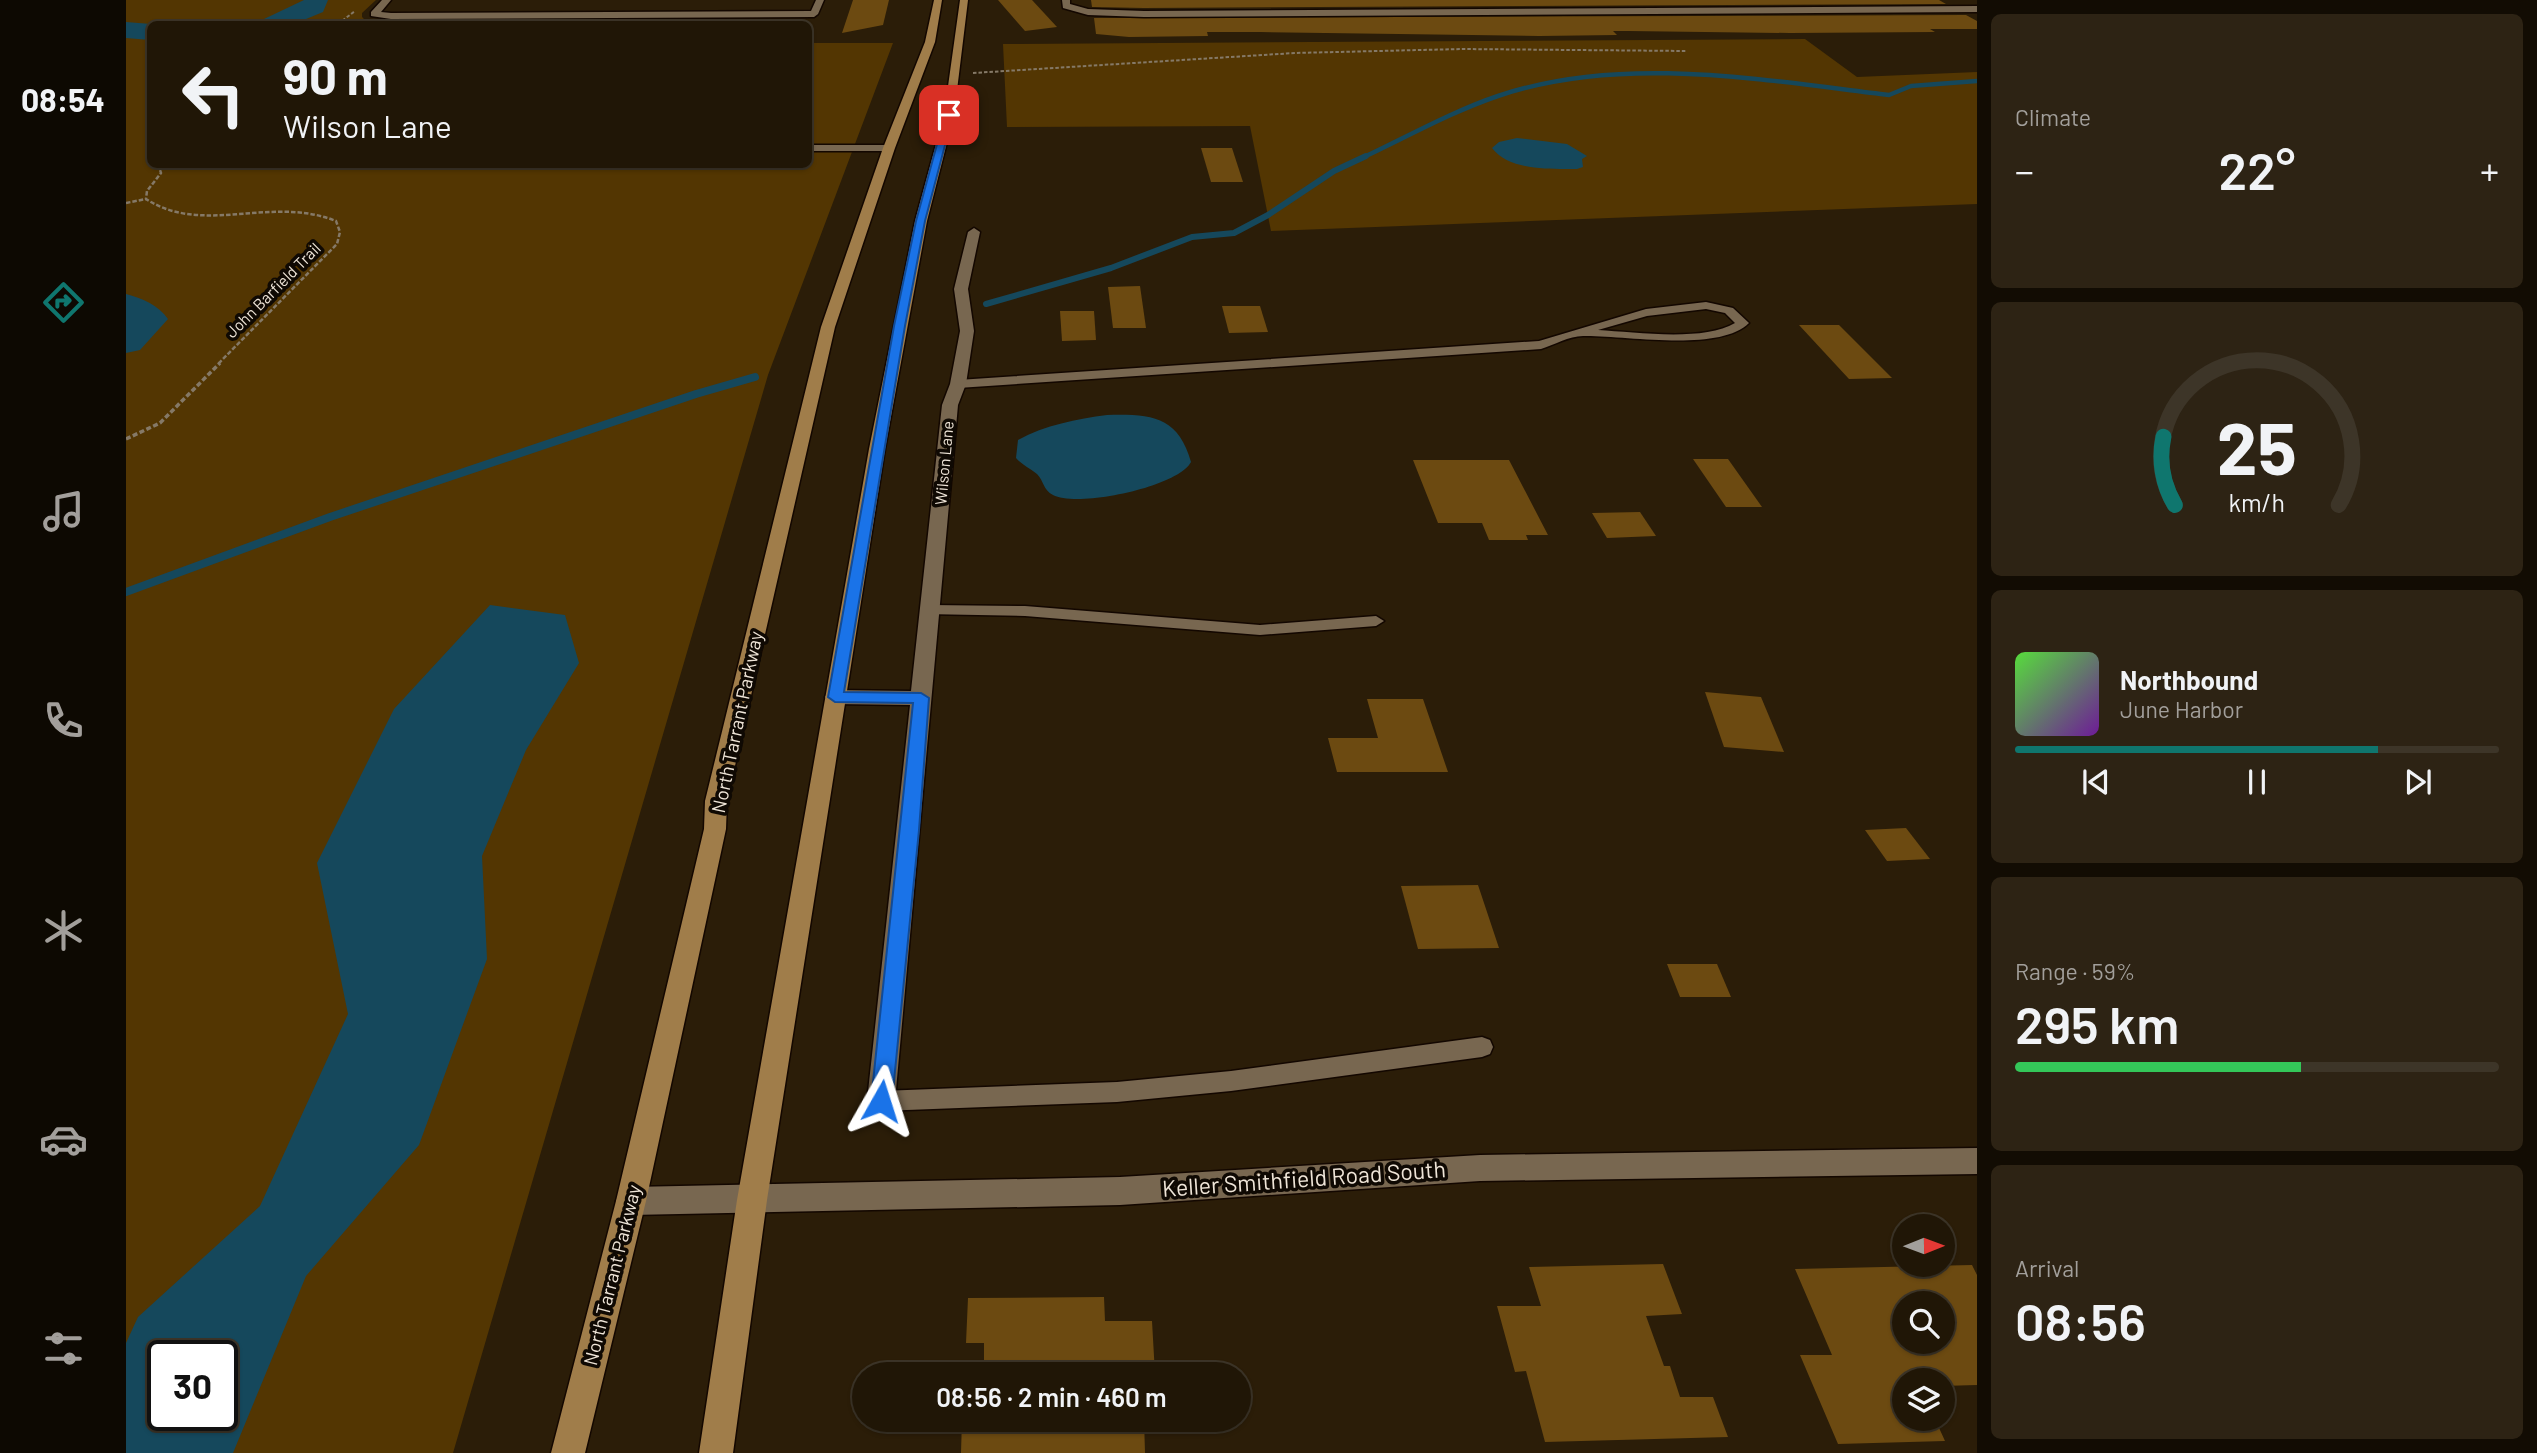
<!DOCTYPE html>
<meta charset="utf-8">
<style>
body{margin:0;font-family:Barlow,sans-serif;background:#2d2314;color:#f1f3f6;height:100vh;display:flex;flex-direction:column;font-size:26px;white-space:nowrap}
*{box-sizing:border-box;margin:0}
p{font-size:23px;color:#a29f9b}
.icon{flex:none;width:38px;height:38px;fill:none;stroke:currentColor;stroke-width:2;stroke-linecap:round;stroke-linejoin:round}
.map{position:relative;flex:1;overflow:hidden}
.sheet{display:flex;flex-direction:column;gap:14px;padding:14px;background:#120c03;width:560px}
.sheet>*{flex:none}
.hud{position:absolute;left:21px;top:21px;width:665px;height:147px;border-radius:10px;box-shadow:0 2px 5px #0004,0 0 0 2px #3d3528;background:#201606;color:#f1f3f6;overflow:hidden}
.needle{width:46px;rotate:89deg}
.controls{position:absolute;left:1766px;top:1214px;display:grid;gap:14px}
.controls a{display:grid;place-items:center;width:63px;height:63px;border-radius:50%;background:#201606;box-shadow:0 2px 5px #0004,0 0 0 2px #3d3528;font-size:35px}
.speed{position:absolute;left:21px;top:1340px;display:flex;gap:14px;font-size:35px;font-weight:700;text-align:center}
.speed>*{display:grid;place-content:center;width:91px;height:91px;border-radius:50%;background:#201606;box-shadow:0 2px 5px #0004,0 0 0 2px #3d3528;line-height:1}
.speed .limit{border:4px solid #111;border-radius:10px;background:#fff;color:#111}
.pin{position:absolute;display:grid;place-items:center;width:60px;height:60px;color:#fff;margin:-30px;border-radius:14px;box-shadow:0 4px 10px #0006}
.me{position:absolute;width:77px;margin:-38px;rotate:6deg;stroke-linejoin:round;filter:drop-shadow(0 0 5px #0008)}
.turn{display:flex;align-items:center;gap:24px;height:147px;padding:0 21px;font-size:32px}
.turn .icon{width:91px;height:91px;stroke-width:2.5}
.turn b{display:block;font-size:49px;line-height:60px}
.big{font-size:52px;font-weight:600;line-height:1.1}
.sheet .card{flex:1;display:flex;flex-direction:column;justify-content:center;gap:10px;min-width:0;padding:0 24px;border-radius:10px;background:#2d2314}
.sheet .dial{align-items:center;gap:0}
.dial svg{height:182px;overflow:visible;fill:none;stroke:#3d3528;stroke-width:7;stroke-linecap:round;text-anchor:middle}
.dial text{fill:#f1f3f6;stroke:none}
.song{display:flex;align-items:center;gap:21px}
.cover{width:84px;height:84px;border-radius:10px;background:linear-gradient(135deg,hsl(110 70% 55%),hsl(280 70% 35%))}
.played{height:7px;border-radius:4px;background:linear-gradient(90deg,#0f766e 75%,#3d3528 75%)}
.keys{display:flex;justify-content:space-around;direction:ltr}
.heat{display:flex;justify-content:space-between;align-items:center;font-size:38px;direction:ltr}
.charge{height:10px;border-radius:5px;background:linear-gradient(90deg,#34c759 59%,#3d3528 0)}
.trip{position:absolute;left:726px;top:1362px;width:399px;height:70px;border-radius:35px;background:#201606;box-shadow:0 2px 5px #0004,0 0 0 2px #3d3528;font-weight:600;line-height:70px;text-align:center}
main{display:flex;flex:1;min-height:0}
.tabs{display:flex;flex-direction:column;width:126px;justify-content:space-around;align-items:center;background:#0d0902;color:#a29f9b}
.tabs .icon{width:49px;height:49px}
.tabs .selected{color:#0f766e}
.tabs b{font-size:32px;color:#f1f3f6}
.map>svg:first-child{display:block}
.green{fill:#533602;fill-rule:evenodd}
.water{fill:#15485c;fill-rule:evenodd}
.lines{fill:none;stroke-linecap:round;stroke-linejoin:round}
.stream-far2{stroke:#15485c;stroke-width:4.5}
.stream-far1{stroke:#15485c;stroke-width:6}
.stream{stroke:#15485c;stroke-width:8}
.river{fill:#15485c;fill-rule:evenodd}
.building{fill:#6c4a11;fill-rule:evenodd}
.lane-casing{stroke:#130700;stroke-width:3}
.street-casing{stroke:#130700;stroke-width:3}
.secondary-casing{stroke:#130700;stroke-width:3}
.primary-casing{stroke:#130700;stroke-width:3}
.path-far2{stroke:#857967;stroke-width:2;stroke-dasharray:3.5 2;stroke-linecap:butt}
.path-far1{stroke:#857967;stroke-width:2.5;stroke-dasharray:4.5 2;stroke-linecap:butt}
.path{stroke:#857967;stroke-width:3.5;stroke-dasharray:5 2.5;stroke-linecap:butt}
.lane{fill:#786750;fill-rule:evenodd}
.street{fill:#786750;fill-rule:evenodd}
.secondary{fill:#786750;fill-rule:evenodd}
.primary{fill:#a07d4a;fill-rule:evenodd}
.route{fill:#1a73e8;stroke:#114b97;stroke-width:2}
.labels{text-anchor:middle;stroke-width:7;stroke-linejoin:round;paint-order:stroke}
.far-street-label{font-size:16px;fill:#efe5d8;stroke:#0f0903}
.street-label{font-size:19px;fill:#efe5d8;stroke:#0f0903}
.near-street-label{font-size:23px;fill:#efe5d8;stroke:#0f0903}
</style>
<main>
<nav class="tabs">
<b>08:54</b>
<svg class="icon selected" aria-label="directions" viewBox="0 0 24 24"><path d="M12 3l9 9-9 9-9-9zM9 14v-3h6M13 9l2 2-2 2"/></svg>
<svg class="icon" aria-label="music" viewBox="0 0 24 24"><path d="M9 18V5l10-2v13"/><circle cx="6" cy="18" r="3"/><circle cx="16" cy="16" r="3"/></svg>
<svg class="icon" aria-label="phone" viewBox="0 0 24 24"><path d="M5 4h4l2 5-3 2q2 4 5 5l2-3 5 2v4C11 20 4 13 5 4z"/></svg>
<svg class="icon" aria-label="climate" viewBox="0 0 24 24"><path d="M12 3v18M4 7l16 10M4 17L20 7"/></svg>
<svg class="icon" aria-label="car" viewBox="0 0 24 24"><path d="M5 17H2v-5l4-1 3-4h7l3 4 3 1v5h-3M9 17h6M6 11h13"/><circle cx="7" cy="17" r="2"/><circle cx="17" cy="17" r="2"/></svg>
<svg class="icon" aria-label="filters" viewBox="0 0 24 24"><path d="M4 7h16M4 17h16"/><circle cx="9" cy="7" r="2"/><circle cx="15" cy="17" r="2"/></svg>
</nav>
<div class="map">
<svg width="1851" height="1453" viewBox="0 0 1851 1453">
<rect width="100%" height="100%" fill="#2b1d08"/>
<g class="green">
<path d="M0,0H250L236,13V17L239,20L232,24H24V164H682L683,43H767L642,375L327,1453H0ZM37,1356H96V1416H37Z"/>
<polygon points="1679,39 1731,77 1851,72 1851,204 1145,231 1124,126 881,127 877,44"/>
</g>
<g class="water">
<path d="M1391,138L1441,144L1461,156L1456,159L1457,167L1451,169C1425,169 1383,171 1366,148L1373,142Z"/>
<path d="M981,415C1025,414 1052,416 1065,462C1052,487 952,508 927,495C917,490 918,481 911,474C904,468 896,465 890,458L892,440C919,425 951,419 981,415Z"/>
<path d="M364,605L439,615L453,663L400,750L356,856L361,959L293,1145L180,1276L107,1453H0V1343L12,1317L134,1206L222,1014L191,863L268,709ZM37,1356H96V1416H37Z"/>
</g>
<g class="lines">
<path class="stream-far2" d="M1236,158C1279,138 1327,111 1372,96C1495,54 1637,80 1763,95L1785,86L1851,81"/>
<polyline class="stream-far1" points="860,304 985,268 1066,237 1108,233 1142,215 1208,171 1240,156"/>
<polyline class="stream" points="0,592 204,517 570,394 629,377"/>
<g class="river">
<polygon points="178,0 202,0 197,12 168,24 134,24 138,19"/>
<polygon points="0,22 25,24 24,40 0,38"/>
<path d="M0,294C16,298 32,305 42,319L14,350L0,353Z"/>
</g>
</g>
<g class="building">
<polygon points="727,0 763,0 757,25 716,33"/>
<polygon points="872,0 906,0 931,27 899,31"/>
<polygon points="965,0 1813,0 1820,4 1018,8 966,7"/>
<polygon points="1840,15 1851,21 1851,29 1804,29 1809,32 1664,33 1502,31 1487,31 1491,35 1413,36 1134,32 1081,32 1082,36 1003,37 970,34 968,18"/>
<polygon points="1075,148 1106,148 1117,182 1085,182"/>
<polygon points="1014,286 1020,328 987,328 982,287"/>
<polygon points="1096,306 1134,306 1142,332 1103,333"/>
<polygon points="934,311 968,311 970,340 936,341"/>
<polygon points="1673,325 1713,325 1766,378 1723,379"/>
<polygon points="1567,459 1602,459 1636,507 1600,507"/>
<polygon points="1287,460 1383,460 1422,535 1400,535 1402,540 1363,540 1356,523 1312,523"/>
<polygon points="1514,512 1530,536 1481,538 1466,513"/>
<polygon points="1579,692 1635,697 1658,752 1598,747"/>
<polygon points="1241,699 1297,699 1322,772 1211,772 1202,738 1252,738"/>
<polygon points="1780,828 1804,859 1761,861 1739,830"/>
<polygon points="1352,885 1373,948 1292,949 1275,886"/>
<polygon points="1541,964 1591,964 1605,997 1554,997"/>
<polygon points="1537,1264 1556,1314 1520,1316 1538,1366 1544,1366 1554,1397 1587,1397 1602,1437 1419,1442 1400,1371 1389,1372 1371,1306 1415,1306 1403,1267"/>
<path d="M1846,1265L1851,1275V1385L1816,1386V1381H1778V1419H1809L1819,1441L1712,1444L1674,1355H1706L1669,1269ZM1778,1304H1816V1342H1778Z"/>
<polygon points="978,1297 979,1321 1026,1321 1029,1374 858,1374 858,1343 840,1343 842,1298"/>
<polygon points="836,1419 1018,1419 1019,1453 835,1453"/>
</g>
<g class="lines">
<g class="lane-casing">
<g id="lane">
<polygon points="682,145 763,145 768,148 763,151 682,151"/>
<path d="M1580,302L1607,308L1623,323C1593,353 1498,335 1457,336C1443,336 1428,345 1415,349L832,388L826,384L832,380L1413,341L1520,309ZM1580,309L1599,313L1609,323C1577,342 1509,332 1472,330L1521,316Z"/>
<polygon points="804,605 899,606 1134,625 1250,616 1258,621 1250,626 1134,635 899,616 798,614 796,610"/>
<polygon points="1356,1037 1364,1040 1367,1047 1364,1054 1356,1057 1105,1091 991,1102 755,1111 747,1108 744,1101 747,1094 755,1091 991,1082 1105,1071"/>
</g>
</g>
<g class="street-casing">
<g id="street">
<polygon points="256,0 265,0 255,12 265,13 685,11 690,0 698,0 692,14 688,17 265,19 245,16 245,12"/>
<polygon points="936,0 944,0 944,4 962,9 1018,11 1851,6 1851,12 1018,17 962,15 937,8"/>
<polygon points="848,228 854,232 842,289 848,331 840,384 832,405 769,1101 765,1110 755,1113 745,1110 741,1101 784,705 709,704 702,702 699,697 702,692 709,690 785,691 816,405 824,384 834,331 828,289 842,232"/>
</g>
</g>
<g class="secondary-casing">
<polygon id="secondary" points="1851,1148 1851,1174 1354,1181 994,1205 505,1215 495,1211 490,1201 495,1191 505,1187 994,1177 1354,1155"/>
</g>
<g class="primary-casing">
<g id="primary">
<polygon points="808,0 816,0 809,42 769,148 709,327 601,801 600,829 520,1201 459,1453 425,1453 490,1201 578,829 579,801 695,327 757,148 799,42"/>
<polygon points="834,0 842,0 828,115 801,221 759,449 641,1200 607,1453 573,1453 611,1200 743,449 789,221 818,115"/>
</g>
</g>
<g class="path-far2">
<polyline points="212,24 229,11"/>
<polyline points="847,73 1169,53 1336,49 1560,51"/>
</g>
<g class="path-far1">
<path d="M32,164L35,173L21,191L20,199C77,236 145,195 210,221L214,232L211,244L92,364"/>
<polyline points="0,203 20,199"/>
</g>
<polyline class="path" points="0,439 34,423 94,363"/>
<use href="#lane" class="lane"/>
<use href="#street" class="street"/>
<use href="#secondary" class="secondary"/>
<use href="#primary" class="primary"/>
</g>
<polygon class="route" points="823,113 827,115 799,221 779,326 718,692 795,693 803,698 793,830 766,1101 763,1108 755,1111 748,1108 745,1101 787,703 709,702 702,697 768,326 790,221 819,115"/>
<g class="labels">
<g class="far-street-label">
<text transform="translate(147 290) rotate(-45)" y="6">John Barfield Trail</text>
<text transform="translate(818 463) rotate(-85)" y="6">Wilson Lane</text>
</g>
<g class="street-label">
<text transform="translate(611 722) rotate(-78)" y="7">North Tarrant Parkway</text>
<text transform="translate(486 1275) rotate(-76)" y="7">North Tarrant Parkway</text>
</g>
<g class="near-street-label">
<text transform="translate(1178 1179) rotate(-4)" y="8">Keller Smithfield Road South</text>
</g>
</g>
</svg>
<div class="controls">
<a><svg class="needle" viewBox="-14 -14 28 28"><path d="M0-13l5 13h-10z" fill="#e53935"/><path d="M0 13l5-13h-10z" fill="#a29f9b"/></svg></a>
<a><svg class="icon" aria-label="search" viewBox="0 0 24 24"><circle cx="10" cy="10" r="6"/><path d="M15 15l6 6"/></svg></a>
<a><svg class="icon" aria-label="layers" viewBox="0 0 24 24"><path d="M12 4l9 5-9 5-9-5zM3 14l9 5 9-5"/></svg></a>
</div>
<div class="speed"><div class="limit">30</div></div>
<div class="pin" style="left:823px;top:115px;background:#d93025"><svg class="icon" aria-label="arrive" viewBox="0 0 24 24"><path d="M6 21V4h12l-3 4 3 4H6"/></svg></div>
<svg class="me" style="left:755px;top:1101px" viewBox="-20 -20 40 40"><path d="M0-17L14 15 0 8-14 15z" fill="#1a73e8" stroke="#fff" stroke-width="4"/></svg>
<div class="trip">08:56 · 2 min · 460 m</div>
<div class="hud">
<div class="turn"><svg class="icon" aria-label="left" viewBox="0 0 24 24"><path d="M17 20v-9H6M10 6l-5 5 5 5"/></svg><div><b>90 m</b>Wilson Lane</div></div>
</div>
</div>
<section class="sheet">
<div class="card"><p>Climate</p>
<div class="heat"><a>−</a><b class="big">22°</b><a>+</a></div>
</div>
<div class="card dial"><svg viewBox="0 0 100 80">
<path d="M14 69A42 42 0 1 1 86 69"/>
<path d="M14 69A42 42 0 0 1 9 39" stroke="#0f766e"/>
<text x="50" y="56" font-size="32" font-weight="700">25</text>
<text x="50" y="72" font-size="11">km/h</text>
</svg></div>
<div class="card">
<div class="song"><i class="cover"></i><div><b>Northbound</b><p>June Harbor</p></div></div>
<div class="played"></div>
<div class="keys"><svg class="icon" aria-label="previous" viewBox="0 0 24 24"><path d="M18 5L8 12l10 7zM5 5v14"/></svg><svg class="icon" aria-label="pause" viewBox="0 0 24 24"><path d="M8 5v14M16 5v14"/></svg><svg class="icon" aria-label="next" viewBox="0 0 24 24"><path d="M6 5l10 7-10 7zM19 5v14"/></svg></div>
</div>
<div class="card"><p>Range · 59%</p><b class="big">295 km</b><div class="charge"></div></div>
<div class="card"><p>Arrival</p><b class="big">08:56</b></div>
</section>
</main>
